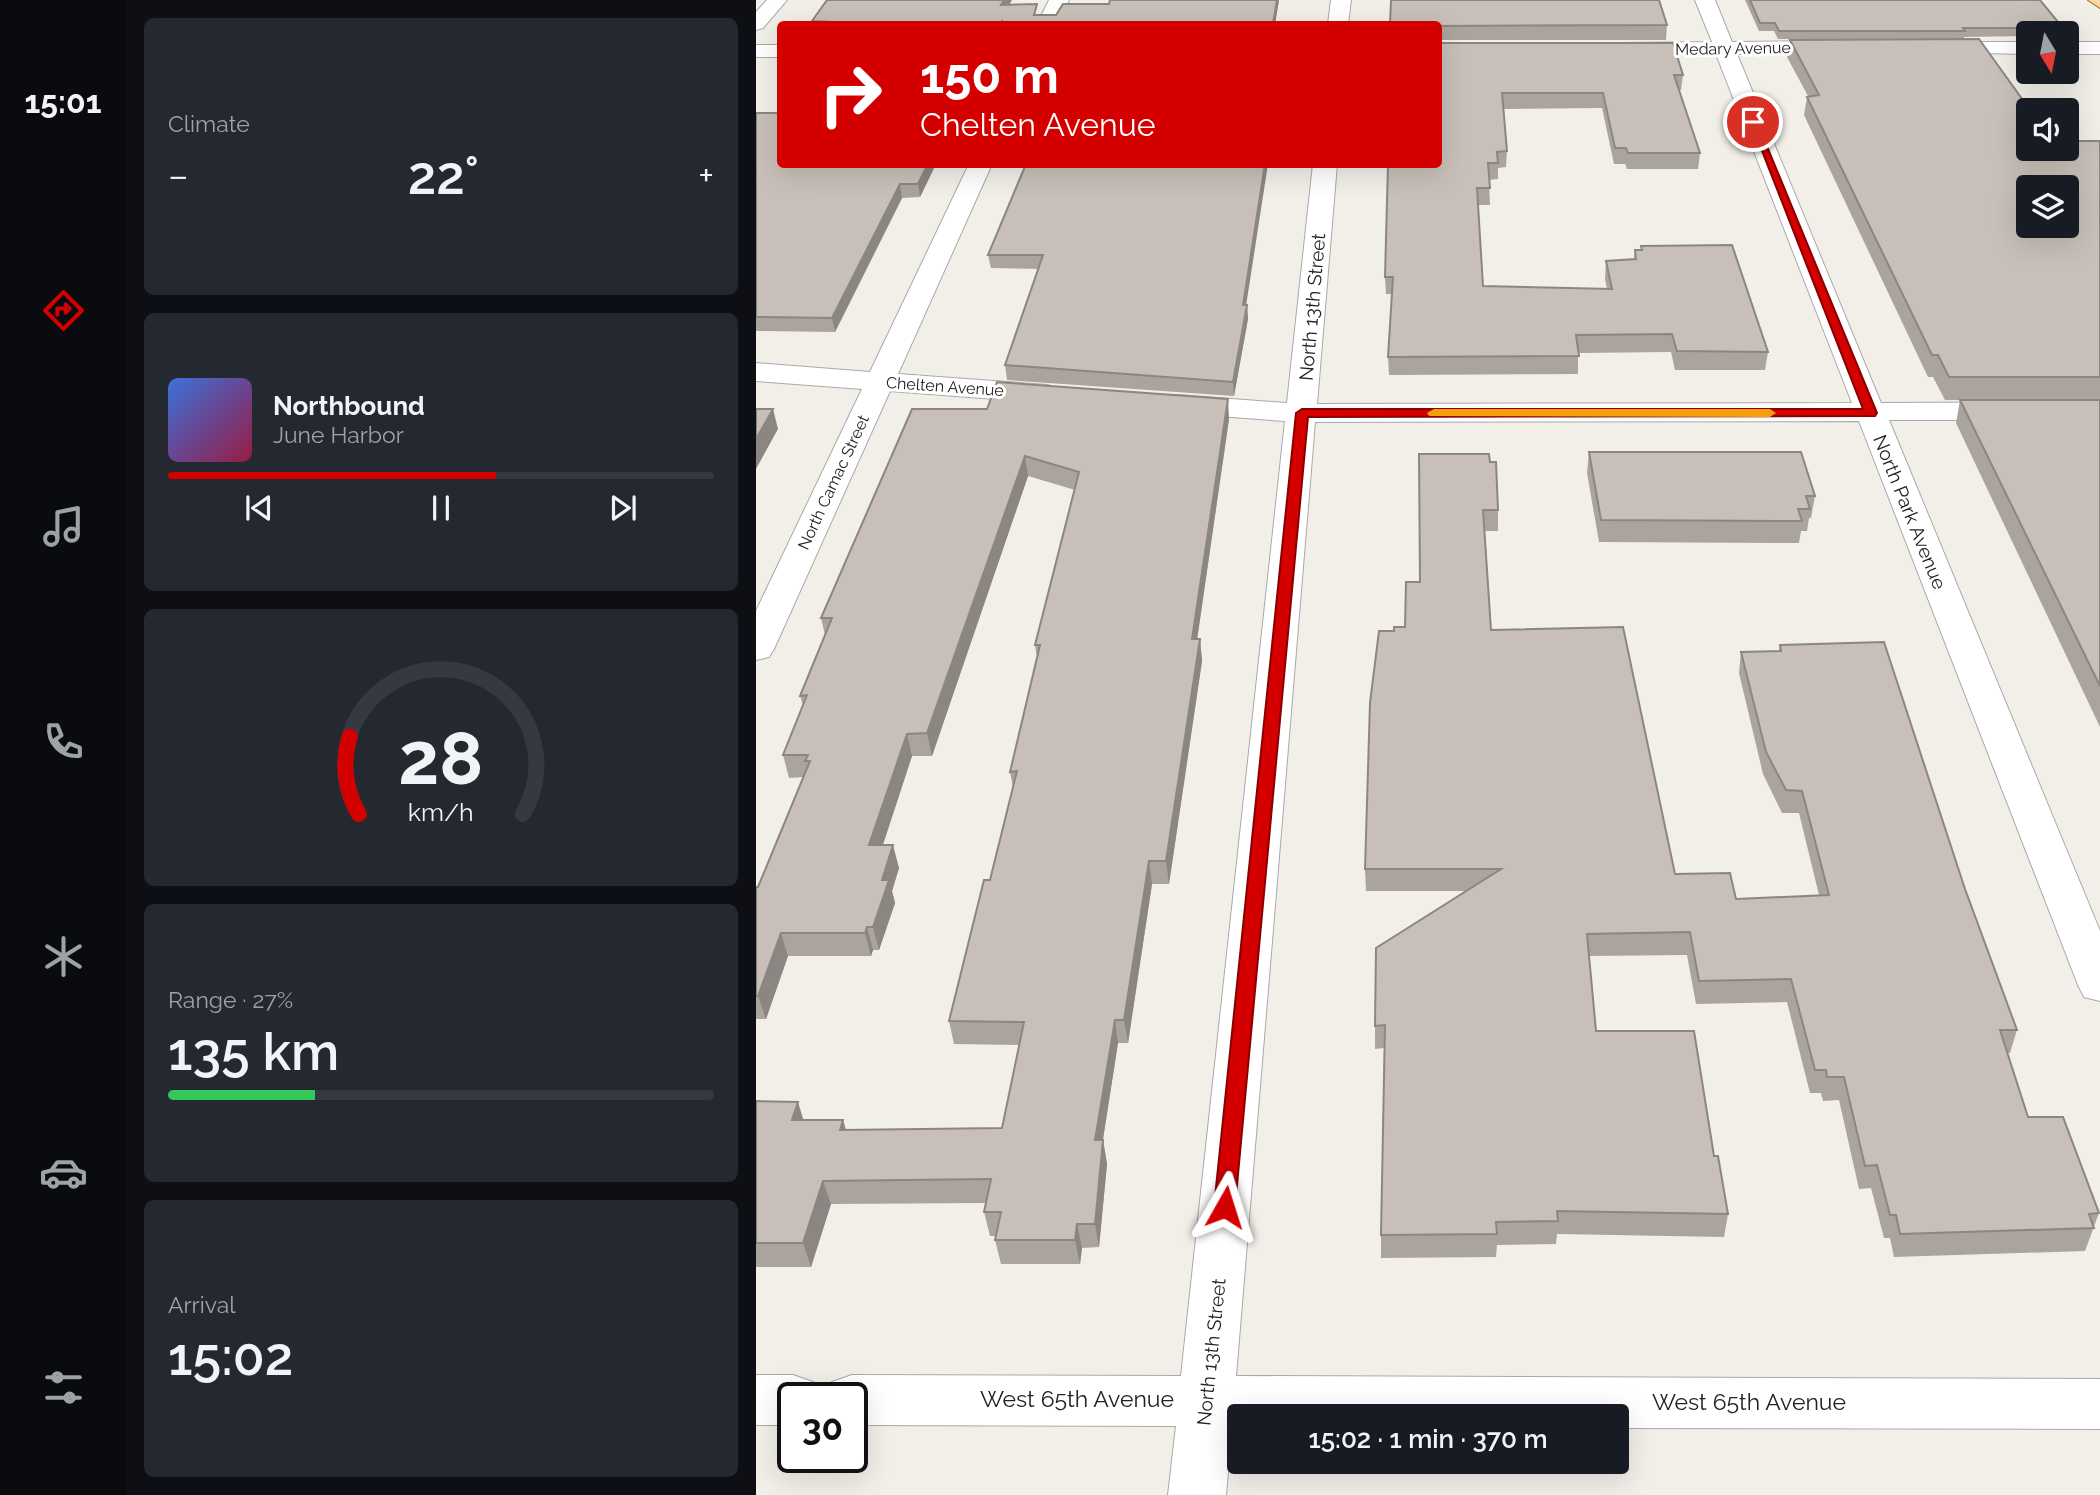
<!DOCTYPE html>
<meta charset="utf-8">
<style>
body{margin:0;font-family:Raleway,sans-serif;background:#242831;color:#f1f3f6;height:100vh;display:flex;flex-direction:column;font-size:26px;white-space:nowrap}
*{box-sizing:border-box;margin:0}
p{font-size:23px;color:#9ea1a6}
.icon{flex:none;width:38px;height:38px;fill:none;stroke:currentColor;stroke-width:2;stroke-linecap:round;stroke-linejoin:round}
.map{position:relative;flex:1;overflow:hidden}
.sheet{display:flex;flex-direction:column;gap:18px;padding:18px;background:#0d0f14;width:630px}
.sheet>*{flex:none}
.banner{position:absolute;left:21px;top:21px;width:665px;height:147px;border-radius:7px;box-shadow:0 7px 28px #0002;background:#d40000;color:#fff;overflow:hidden}
.needle{width:46px;rotate:170deg}
.controls{position:absolute;left:1260px;top:21px;display:grid;gap:14px}
.controls a{display:grid;place-items:center;width:63px;height:63px;border-radius:7px;background:#171b24;box-shadow:0 7px 28px #0002;font-size:35px}
.speed{position:absolute;left:21px;top:1382px;display:flex;gap:14px;font-size:35px;font-weight:700;text-align:center}
.speed>*{display:grid;place-content:center;width:91px;height:91px;border-radius:50%;background:#171b24;box-shadow:0 7px 28px #0002;line-height:1}
.speed .limit{border:4px solid #111;border-radius:10px;background:#fff;color:#111}
.pin{position:absolute;display:grid;place-items:center;width:60px;height:60px;color:#fff;margin:-30px;border:4px solid #fff;border-radius:50%;box-shadow:0 2px 7px #0007}
.me{position:absolute;width:77px;margin:-38px;rotate:6deg;stroke-linejoin:round;filter:drop-shadow(0 0 5px #0008)}
.turn{display:flex;align-items:center;gap:24px;height:147px;padding:0 28px;font-size:32px}
.turn .icon{width:91px;height:91px;stroke-width:2.5}
.turn b{display:block;font-size:49px;line-height:60px}
.big{font-size:52px;font-weight:600;line-height:1.1}
.sheet .tile{flex:1;display:flex;flex-direction:column;justify-content:center;gap:10px;min-width:0;padding:0 24px;border-radius:10px;background:#242831}
.sheet .dial{align-items:center;gap:0}
.dial svg{height:182px;overflow:visible;fill:none;stroke:#363941;stroke-width:7;stroke-linecap:round;text-anchor:middle}
.dial text{fill:#f1f3f6;stroke:none}
.song{display:flex;align-items:center;gap:21px}
.cover{width:84px;height:84px;border-radius:10px;background:linear-gradient(135deg,hsl(220 70% 55%),hsl(340 70% 35%))}
.played{height:7px;border-radius:4px;background:linear-gradient(90deg,#d40000 60%,#363941 60%)}
.keys{display:flex;justify-content:space-around;direction:ltr}
.heat{display:flex;justify-content:space-between;align-items:center;font-size:38px;direction:ltr}
.charge{height:10px;border-radius:5px;background:linear-gradient(90deg,#34c759 27%,#363941 0)}
.trip{position:absolute;left:471px;top:1404px;width:402px;height:70px;border-radius:7px;background:#171b24;box-shadow:0 7px 28px #0002;font-weight:600;line-height:70px;text-align:center}
main{display:flex;flex:1;min-height:0}
.dock{display:flex;flex-direction:column;width:126px;justify-content:space-around;align-items:center;background:#090b0e;color:#9ea1a6}
.dock .icon{width:49px;height:49px}
.dock .selected{color:#d40000}
.dock b{font-size:32px;color:#f1f3f6}
.map>svg:first-child{display:block}
.lines{fill:none;stroke-linecap:round;stroke-linejoin:round}
.minor-casing{stroke:#a9a9a9;stroke-width:2}
.major-casing{stroke:#a06b00;stroke-width:2}
.minor{fill:#fff;fill-rule:evenodd}
.major{fill:#fcd6a4;fill-rule:evenodd}
.wall{fill:#aba49e}
.shaded-wall{fill:#8b8681}
.building{fill:#c7bfb8;stroke:#8b8681;stroke-width:2;fill-rule:evenodd}
.route{fill:#d40000;stroke:#8a0000;stroke-width:2}
.slow{fill:#f59e0b}
.labels{text-anchor:middle;stroke-width:6;stroke-linejoin:round;paint-order:stroke}
.far-street-label{font-size:16px;fill:#222;stroke:#fff}
.street-label{font-size:19px;fill:#222;stroke:#fff}
.near-street-label{font-size:23px;fill:#222;stroke:#fff}
</style>
<main>
<nav class="dock">
<b>15:01</b>
<svg class="icon selected" aria-label="directions" viewBox="0 0 24 24"><path d="M12 3l9 9-9 9-9-9zM9 14v-3h6M13 9l2 2-2 2"/></svg>
<svg class="icon" aria-label="music" viewBox="0 0 24 24"><path d="M9 18V5l10-2v13"/><circle cx="6" cy="18" r="3"/><circle cx="16" cy="16" r="3"/></svg>
<svg class="icon" aria-label="phone" viewBox="0 0 24 24"><path d="M5 4h4l2 5-3 2q2 4 5 5l2-3 5 2v4C11 20 4 13 5 4z"/></svg>
<svg class="icon" aria-label="climate" viewBox="0 0 24 24"><path d="M12 3v18M4 7l16 10M4 17L20 7"/></svg>
<svg class="icon" aria-label="car" viewBox="0 0 24 24"><path d="M5 17H2v-5l4-1 3-4h7l3 4 3 1v5h-3M9 17h6M6 11h13"/><circle cx="7" cy="17" r="2"/><circle cx="17" cy="17" r="2"/></svg>
<svg class="icon" aria-label="filters" viewBox="0 0 24 24"><path d="M4 7h16M4 17h16"/><circle cx="9" cy="7" r="2"/><circle cx="15" cy="17" r="2"/></svg>
</nav>
<section class="sheet">
<div class="tile"><p>Climate</p>
<div class="heat"><a>−</a><b class="big">22°</b><a>+</a></div>
</div>
<div class="tile">
<div class="song"><i class="cover"></i><div><b>Northbound</b><p>June Harbor</p></div></div>
<div class="played"></div>
<div class="keys"><svg class="icon" aria-label="previous" viewBox="0 0 24 24"><path d="M18 5L8 12l10 7zM5 5v14"/></svg><svg class="icon" aria-label="pause" viewBox="0 0 24 24"><path d="M8 5v14M16 5v14"/></svg><svg class="icon" aria-label="next" viewBox="0 0 24 24"><path d="M6 5l10 7-10 7zM19 5v14"/></svg></div>
</div>
<div class="tile dial"><svg viewBox="0 0 100 80">
<path d="M14 69A42 42 0 1 1 86 69"/>
<path d="M14 69A42 42 0 0 1 10 35" stroke="#d40000"/>
<text x="50" y="56" font-size="32" font-weight="700">28</text>
<text x="50" y="72" font-size="11">km/h</text>
</svg></div>
<div class="tile"><p>Range · 27%</p><b class="big">135 km</b><div class="charge"></div></div>
<div class="tile"><p>Arrival</p><b class="big">15:02</b></div>
</section>
<div class="map">
<svg width="1344" height="1495" viewBox="0 0 1344 1495">
<rect width="100%" height="100%" fill="#f2efe9"/>
<g class="lines">
<g class="minor-casing">
<g id="minor">
<polygon points="11,0 31,0 7,28 0,30 0,12"/>
<polygon points="293,0 313,0 301,24 281,24"/>
<polygon points="575,0 595,0 592,24 572,24"/>
<polygon points="939,0 959,0 976,42 1086,41 1096,47 1086,53 981,54 1125,403 1344,402 1344,420 1133,420 1344,931 1344,1001 1328,997 1322,985 1103,421 559,422 480,1376 1344,1379 1344,1429 861,1428 861,1416 483,1416 483,1426 476,1426 470,1495 412,1495 420,1426 96,1425 96,1398 69,1398 76,1382 96,1375 425,1376 529,421 421,413 411,410 406,404 411,398 421,395 531,403 557,164 581,164 561,404 1096,403 960,54 867,55 857,49 867,43 956,42"/>
<polygon points="1178,42 1272,42 1272,54 1171,52 1168,48"/>
<rect x="1311" y="42" width="33" height="12"/>
<rect x="0" y="45" width="24" height="12"/>
<polygon points="213,164 236,164 142,374 291,385 301,388 306,394 301,400 291,403 134,391 18,649 13,657 0,660 0,611 106,389 0,381 0,363 114,372"/>
<polygon points="0,1375 37,1375 57,1382 64,1398 37,1398 37,1425 0,1425"/>
</g>
</g>
<g class="major-casing">
<polygon id="major" points="1332,0 1344,0 1344,8"/>
</g>
<use href="#minor" class="minor"/>
<use href="#major" class="major"/>
</g>
<g class="wall">
<polygon points="354,0 523,0 519,24 57,24 56,21 253,4 282,15 300,15 353,4"/>
<polygon points="989,0 1284,0 1307,28 1306,33 1272,33 1272,36 1208,37 1208,39 1272,149 1344,141 1344,727 1200,423 1204,400 1189,400 1177,377 1172,377 1048,115 1051,97 1052,96 1031,57 1034,40 1081,39 1022,39 1018,31 1003,31"/>
<polygon points="682,24 911,25 910,40 682,40"/>
<polygon points="682,43 927,75 925,90 923,90 944,153 942,169 871,169 869,164 858,164 846,108 748,109 751,151 750,167 742,168 742,179 733,180 734,205 722,205 727,286 851,289 849,279 850,261 878,259 879,250 885,250 885,246 1012,352 1009,370 919,370 915,352 822,353 822,374 633,375 632,357 636,294 630,294 629,277"/>
<polygon points="0,113 24,164 180,164 164,197 146,198 79,332 0,331"/>
<polygon points="270,164 491,305 492,319 478,396 251,380 249,365 282,269 235,268 232,255"/>
<polygon points="156,409 473,419 441,639 444,639 446,661 413,884 396,884 372,1043 362,1043 347,1140 351,1164 343,1247 326,1248 324,1264 245,1264 239,1240 240,1236 234,1236 228,1212 230,1203 75,1204 55,1267 0,1267 0,1101 48,1120 87,1120 90,1130 246,1128 263,1045 198,1044 193,1021 234,880 257,788 254,772 281,658 279,645 319,490 272,476 176,756 156,756 127,845 143,868 136,891 139,903 123,950 117,950 115,956 32,956 10,1019 0,1019 0,887 2,887 47,777 33,778 27,755 47,705 44,696 69,635 65,618"/>
<polygon points="833,452 1059,496 1055,518 1053,518 1051,531 1045,531 1043,543 843,542 831,473"/>
<polygon points="734,462 742,510 742,531 729,531 735,630 919,874 980,899 1063,895 1043,813 1026,813 1007,774 983,673 985,652 1023,651 1024,645 1209,889 1261,1030 1254,1053 1251,1053 1272,1117 1343,1213 1329,1251 1138,1257 1134,1238 1128,1238 1115,1188 1103,1189 1083,1100 1067,1101 1065,1093 1054,1093 1031,1002 940,1004 931,955 833,956 840,1031 958,1156 972,1214 968,1237 801,1234 800,1244 741,1245 740,1257 625,1258 625,1235 628,1048 619,1049 619,1026 709,891 610,891 609,869 638,631 649,627 664,582"/>
</g>
<g class="shaded-wall">
<polygon points="248,0 256,0 247,16 245,5"/>
<polygon points="521,0 523,0 519,24 517,24"/>
<polygon points="172,164 180,164 164,197 162,184"/>
<polygon points="509,164 512,164 488,319 487,305"/>
<polygon points="144,184 146,198 79,332 76,318"/>
<polygon points="491,305 492,319 478,396 477,382"/>
<polygon points="472,399 473,419 438,661 436,639"/>
<polygon points="17,409 22,429 0,469 0,439"/>
<polygon points="269,456 272,476 176,756 171,733"/>
<polygon points="444,639 446,661 413,884 410,861"/>
<polygon points="151,734 156,756 119,868 113,845"/>
<polygon points="137,845 143,868 136,891 139,903 123,950 117,927 126,880"/>
<polygon points="393,861 396,884 372,1043 368,1020"/>
<polygon points="111,927 117,950 115,956 109,933"/>
<polygon points="25,933 32,956 10,1019 2,996"/>
<polygon points="359,1020 362,1043 343,1164 339,1140"/>
<polygon points="42,1102 49,1125 36,1120"/>
<polygon points="87,1120 94,1144 84,1130"/>
<polygon points="347,1140 351,1164 343,1247 339,1224"/>
<polygon points="67,1181 75,1204 55,1267 47,1243"/>
<polygon points="321,1224 326,1248 324,1264 319,1240"/>
</g>
<g class="building">
<polygon points="71,0 248,0 245,5 281,4 278,15 300,15 307,4 353,4 354,0 521,0 517,24 250,24 246,21 244,24 98,24 99,23 56,21"/>
<polygon points="635,0 903,0 911,25 682,26 682,24 634,24"/>
<polygon points="994,0 1284,0 1307,28 1207,28 1209,31 1023,31 1019,23 1004,23"/>
<path d="M1223,39L1274,110H1272V149H1311V141H1344V377H1193L1182,355H1176L1051,97L1063,95L1034,40ZM1272,187H1311V226H1272Z"/>
<polygon points="682,43 917,43 927,75 918,75 944,153 872,153 870,148 859,148 847,93 746,93 751,151 741,152 742,163 732,163 734,188 721,188 727,286 856,289 850,261 880,259 879,250 886,250 885,246 976,245 1012,352 921,351 916,334 820,335 823,356 632,357 637,277 629,277 632,164 682,164"/>
<polygon points="0,113 24,113 24,164 172,164 162,184 144,184 76,318 0,317"/>
<polygon points="270,164 509,164 487,305 491,305 477,382 249,365 287,255 232,255"/>
<polygon points="241,382 472,399 436,639 444,639 410,861 393,861 368,1020 359,1020 339,1140 347,1140 339,1224 321,1224 319,1240 239,1240 245,1212 228,1212 235,1179 67,1181 47,1243 0,1243 0,1101 42,1102 36,1120 87,1120 84,1130 246,1128 268,1022 193,1021 228,880 234,880 261,771 254,772 284,645 279,645 323,472 269,456 171,733 151,734 113,845 137,845 126,880 133,880 117,927 111,927 109,933 25,933 2,996 0,996 0,887 2,887 54,761 49,761 52,755 27,755 51,695 44,696 76,618 65,618 156,409 231,409"/>
<polygon points="1204,400 1344,400 1344,686"/>
<polygon points="0,409 17,409 0,439"/>
<polygon points="833,452 1045,452 1059,496 1050,496 1054,509 1042,509 1046,521 845,520"/>
<polygon points="663,454 733,454 734,462 740,462 742,510 727,510 735,630 867,627 919,874 974,873 980,899 1073,895 1046,791 1030,790 1010,752 985,652 1025,651 1024,645 1128,642 1209,889 1261,1030 1244,1030 1272,1117 1307,1117 1343,1213 1333,1214 1338,1228 1144,1234 1140,1215 1134,1215 1121,1165 1109,1166 1088,1077 1071,1077 1070,1070 1059,1070 1035,979 943,981 934,932 831,934 840,1031 938,1031 958,1156 962,1156 972,1214 801,1211 802,1221 740,1222 741,1234 625,1235 629,1025 619,1026 620,948 745,869 609,869 614,703 623,631 638,631 638,627 649,627 650,582 664,582"/>
</g>
<polygon class="route" points="994,120 1001,122 1121,413 1119,416 552,417 479,1207 476,1213 469,1216 461,1213 458,1207 540,413 546,409 1107,409"/>
<polygon class="slow" points="678,409 1014,409 1020,413 1014,417 673,416 671,413"/>
<g class="labels">
<g class="far-street-label">
<text transform="translate(977 48) rotate(-1)" y="6">Medary Avenue</text>
<text transform="translate(189 386) rotate(4)" y="6">Chelten Avenue</text>
<text transform="translate(77 482) rotate(-65)" y="6">North Camac Street</text>
</g>
<g class="street-label">
<text transform="translate(556 307) rotate(-85)" y="7">North 13th Street</text>
<text transform="translate(1154 512) rotate(68)" y="7">North Park Avenue</text>
<text transform="translate(455 1352) rotate(-84)" y="7">North 13th Street</text>
</g>
<g class="near-street-label">
<text x="321" y="1407">West 65th Avenue</text>
<text x="993" y="1410">West 65th Avenue</text>
</g>
</g>
</svg>
<div class="controls">
<a><svg class="needle" viewBox="-14 -14 28 28"><path d="M0-13l5 13h-10z" fill="#e53935"/><path d="M0 13l5-13h-10z" fill="#9ea1a6"/></svg></a>
<a><svg class="icon" aria-label="sound" viewBox="0 0 24 24"><path d="M4 9h4l5-4v14l-5-4H4zM17 9q2 3 0 6"/></svg></a>
<a><svg class="icon" aria-label="layers" viewBox="0 0 24 24"><path d="M12 4l9 5-9 5-9-5zM3 14l9 5 9-5"/></svg></a>
</div>
<div class="speed"><div class="limit">30</div></div>
<div class="pin" style="left:997px;top:122px;background:#d93025"><svg class="icon" aria-label="arrive" viewBox="0 0 24 24"><path d="M6 21V4h12l-3 4 3 4H6"/></svg></div>
<svg class="me" style="left:469px;top:1207px" viewBox="-20 -20 40 40"><path d="M0-17L14 15 0 8-14 15z" fill="#d40000" stroke="#fff" stroke-width="4"/></svg>
<div class="trip">15:02 · 1 min · 370 m</div>
<div class="banner">
<div class="turn"><svg class="icon" aria-label="right" viewBox="0 0 24 24"><path d="M7 20v-9h11M14 6l5 5-5 5"/></svg><div><b>150 m</b>Chelten Avenue</div></div>
</div>
</div>
</main>
